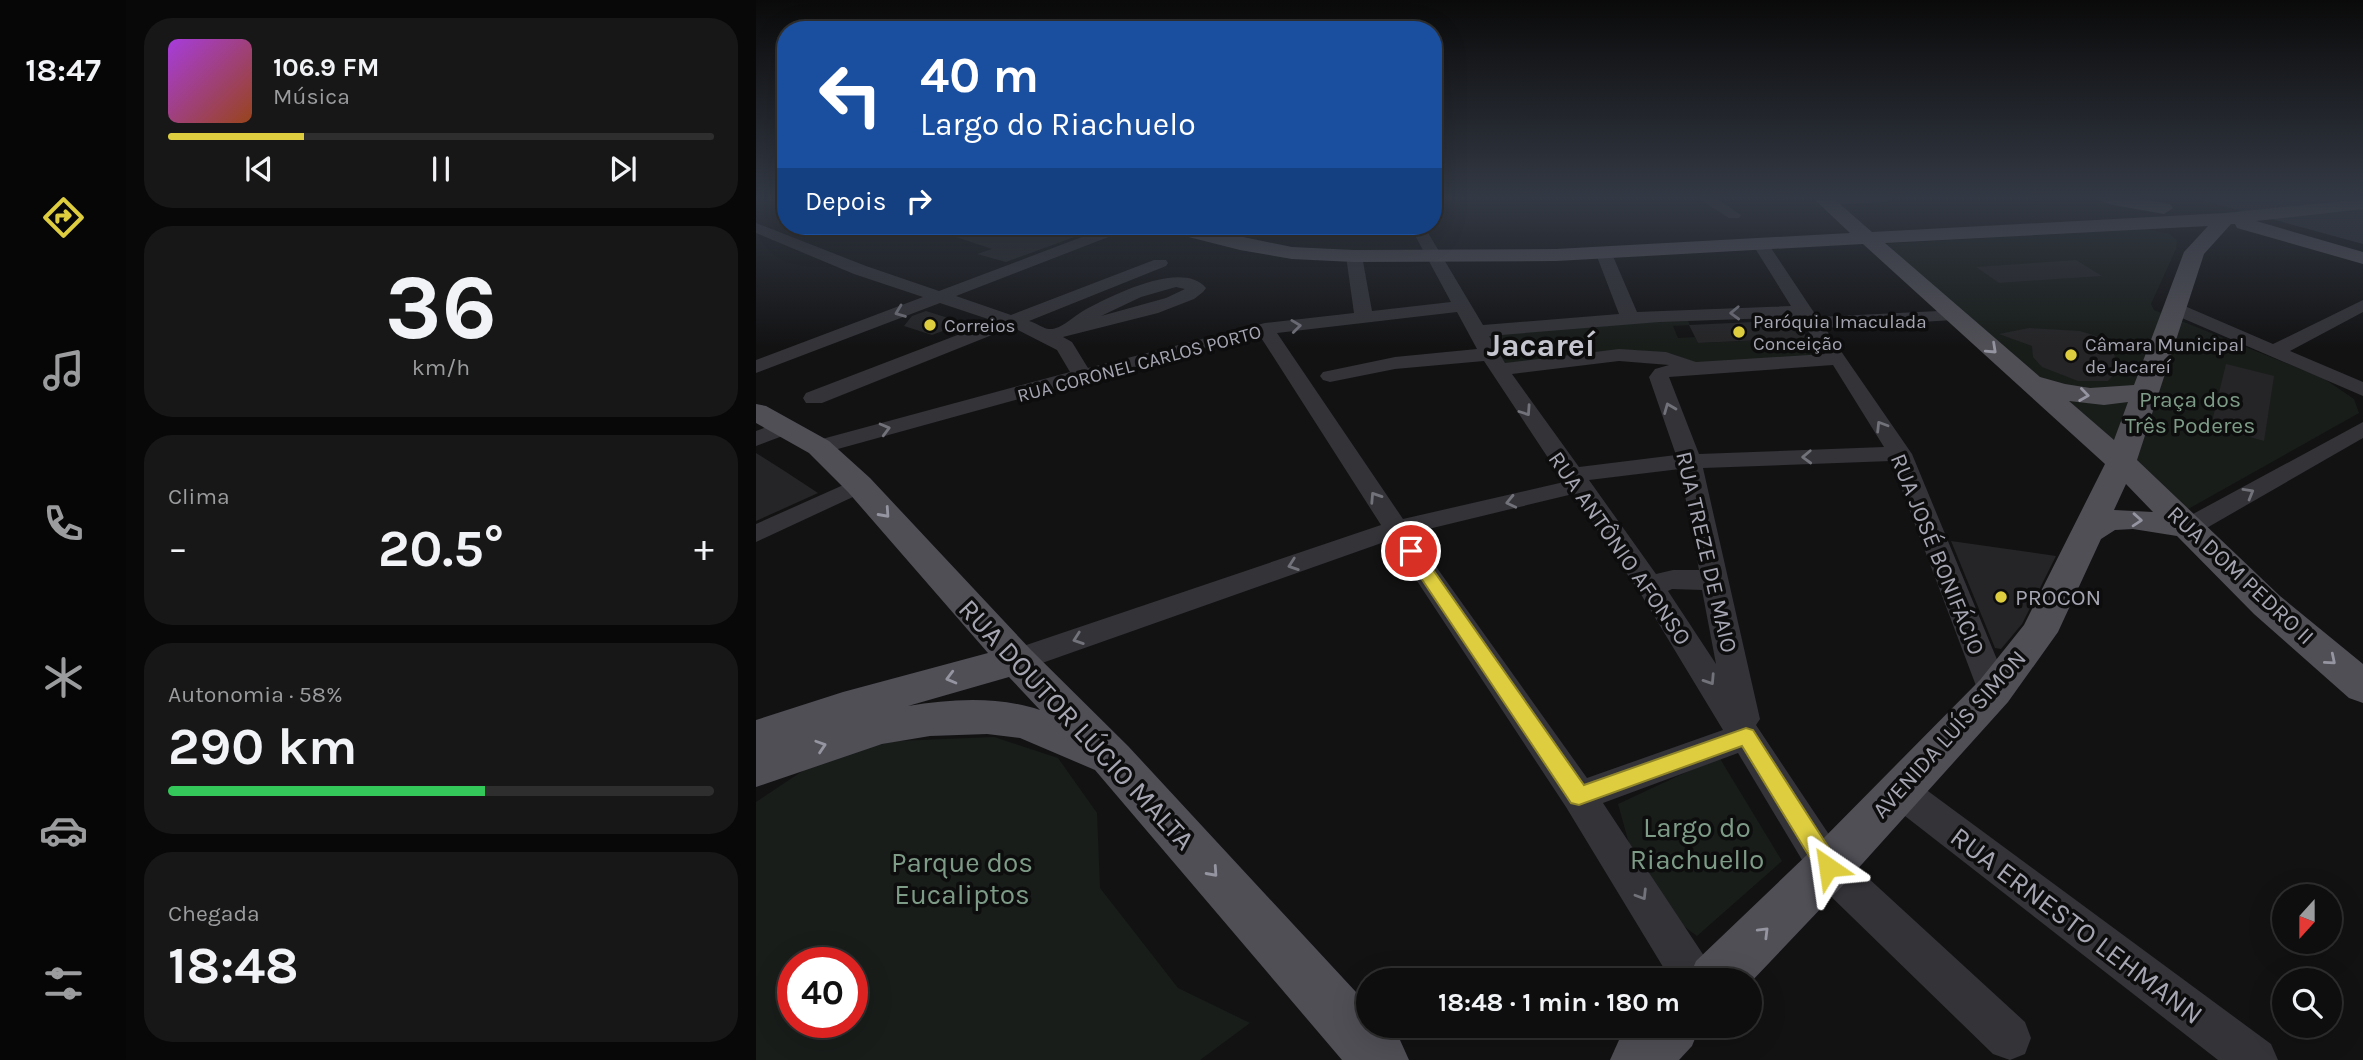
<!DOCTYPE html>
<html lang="pt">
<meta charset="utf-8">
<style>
body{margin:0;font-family:Karla,sans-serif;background:#171717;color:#f1f3f6;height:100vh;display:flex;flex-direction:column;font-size:26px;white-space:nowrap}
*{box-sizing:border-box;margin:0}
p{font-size:23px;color:#9b9c9e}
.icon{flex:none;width:38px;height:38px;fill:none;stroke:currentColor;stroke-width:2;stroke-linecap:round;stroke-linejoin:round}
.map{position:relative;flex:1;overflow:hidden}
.panel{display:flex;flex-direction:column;gap:18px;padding:18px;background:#080808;width:630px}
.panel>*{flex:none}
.banner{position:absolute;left:21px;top:21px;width:665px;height:214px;border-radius:28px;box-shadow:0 7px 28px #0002,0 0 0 2px #2e2e2e;background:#1a4fa0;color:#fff;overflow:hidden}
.needle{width:46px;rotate:201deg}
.fabs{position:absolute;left:1516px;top:884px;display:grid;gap:14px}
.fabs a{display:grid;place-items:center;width:70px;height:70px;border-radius:50%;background:#0e0e0e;box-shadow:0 7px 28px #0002,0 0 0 2px #2e2e2e;font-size:35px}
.speed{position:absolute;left:21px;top:947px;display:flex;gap:14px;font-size:35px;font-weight:700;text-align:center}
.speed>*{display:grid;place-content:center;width:91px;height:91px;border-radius:50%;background:#0e0e0e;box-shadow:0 7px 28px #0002,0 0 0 2px #2e2e2e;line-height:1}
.speed .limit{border:10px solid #d22;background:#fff;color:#111}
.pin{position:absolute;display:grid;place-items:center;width:60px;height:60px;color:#fff;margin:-30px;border:4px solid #fff;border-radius:50%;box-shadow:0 2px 7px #0007}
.me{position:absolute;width:77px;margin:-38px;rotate:328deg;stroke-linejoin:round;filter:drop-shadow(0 0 5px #0008)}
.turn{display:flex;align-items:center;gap:24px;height:147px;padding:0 28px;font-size:32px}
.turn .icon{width:91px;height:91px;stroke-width:2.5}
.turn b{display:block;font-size:49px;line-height:60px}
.then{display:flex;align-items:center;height:66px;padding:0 28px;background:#0003;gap:14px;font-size:26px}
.big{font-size:52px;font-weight:700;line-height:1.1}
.panel .card{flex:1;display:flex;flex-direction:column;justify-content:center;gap:10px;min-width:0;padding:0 24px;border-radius:28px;background:#171717}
.panel .dial{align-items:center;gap:0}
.dial b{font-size:91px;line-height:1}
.song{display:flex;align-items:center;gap:21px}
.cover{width:84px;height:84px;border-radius:10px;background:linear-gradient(135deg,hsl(280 70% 55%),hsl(20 70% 35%))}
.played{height:7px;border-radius:4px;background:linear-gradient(90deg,#ddcd3f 25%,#2e2e2e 25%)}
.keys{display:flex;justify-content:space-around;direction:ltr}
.heat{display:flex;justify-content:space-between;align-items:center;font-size:38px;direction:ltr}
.charge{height:10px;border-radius:5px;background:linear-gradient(90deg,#34c759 58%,#2e2e2e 0)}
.trip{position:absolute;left:600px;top:968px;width:406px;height:70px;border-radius:35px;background:#0e0e0e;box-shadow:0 7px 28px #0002,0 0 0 2px #2e2e2e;font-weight:700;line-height:70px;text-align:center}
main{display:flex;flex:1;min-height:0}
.dock{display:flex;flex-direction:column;width:126px;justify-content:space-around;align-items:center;background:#060606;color:#9b9c9e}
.dock .icon{width:49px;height:49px}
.dock .active{color:#ddcd3f}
.dock b{font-size:32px;color:#f1f3f6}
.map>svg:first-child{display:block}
.green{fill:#181d1a;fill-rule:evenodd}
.water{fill:#2a2d35}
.building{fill:#252527}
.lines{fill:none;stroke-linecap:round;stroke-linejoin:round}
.minor{fill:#333338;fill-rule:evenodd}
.major{fill:#504f56;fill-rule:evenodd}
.oneway{stroke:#72727b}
.oneway2{stroke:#9495a0}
.route{fill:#ddcd3f;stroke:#908529;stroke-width:2}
.poi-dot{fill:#ddcd3f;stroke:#0d0d0e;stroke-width:2.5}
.labels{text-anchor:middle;stroke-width:7;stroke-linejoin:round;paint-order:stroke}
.far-poi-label{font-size:19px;fill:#a5a6b2;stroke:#0d0d0e;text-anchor:start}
.far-street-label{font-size:19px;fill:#a5a6b2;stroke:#0d0d0e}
.park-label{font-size:23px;fill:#7d9b86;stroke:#0d0d0e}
.street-label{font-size:23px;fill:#a5a6b2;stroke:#0d0d0e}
.poi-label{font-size:23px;fill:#a5a6b2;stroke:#0d0d0e;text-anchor:start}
.near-street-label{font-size:28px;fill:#a5a6b2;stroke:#0d0d0e}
.near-park-label{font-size:28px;fill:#7d9b86;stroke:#0d0d0e}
.far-town-label{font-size:32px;font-weight:bold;fill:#c5c5cf;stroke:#0d0d0e}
</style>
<main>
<nav class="dock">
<b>18:47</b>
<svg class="icon active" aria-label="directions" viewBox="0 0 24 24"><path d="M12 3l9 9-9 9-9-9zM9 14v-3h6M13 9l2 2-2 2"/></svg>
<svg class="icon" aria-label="music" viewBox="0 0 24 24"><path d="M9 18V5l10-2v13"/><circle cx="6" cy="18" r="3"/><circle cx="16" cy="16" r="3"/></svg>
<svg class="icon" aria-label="phone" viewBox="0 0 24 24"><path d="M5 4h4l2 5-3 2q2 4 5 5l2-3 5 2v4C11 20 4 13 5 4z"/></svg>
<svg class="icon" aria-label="climate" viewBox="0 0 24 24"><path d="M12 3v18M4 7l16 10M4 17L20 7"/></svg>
<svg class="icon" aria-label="car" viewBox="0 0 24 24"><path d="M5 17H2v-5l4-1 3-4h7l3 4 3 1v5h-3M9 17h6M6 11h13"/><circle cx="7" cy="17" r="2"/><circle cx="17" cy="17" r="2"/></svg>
<svg class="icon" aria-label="filters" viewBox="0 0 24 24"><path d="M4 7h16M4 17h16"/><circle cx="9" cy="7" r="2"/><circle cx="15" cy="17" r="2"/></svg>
</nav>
<section class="panel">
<div class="card">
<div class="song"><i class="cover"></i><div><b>106.9 FM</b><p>Música</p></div></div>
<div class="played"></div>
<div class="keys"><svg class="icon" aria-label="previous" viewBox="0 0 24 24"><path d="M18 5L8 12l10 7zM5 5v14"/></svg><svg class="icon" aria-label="pause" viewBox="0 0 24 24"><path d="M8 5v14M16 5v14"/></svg><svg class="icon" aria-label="next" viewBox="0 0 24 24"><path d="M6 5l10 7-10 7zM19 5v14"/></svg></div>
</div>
<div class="card dial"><b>36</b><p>km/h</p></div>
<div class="card"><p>Clima</p>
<div class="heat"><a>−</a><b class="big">20.5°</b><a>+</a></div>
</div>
<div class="card"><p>Autonomia · 58%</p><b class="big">290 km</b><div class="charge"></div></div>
<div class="card"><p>Chegada</p><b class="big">18:48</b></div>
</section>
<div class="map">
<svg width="1607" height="1060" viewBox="0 0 1607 1060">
<rect width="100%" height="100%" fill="#121213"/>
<g class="green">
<polygon points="1392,229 1414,234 1421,240 1420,249 1395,304 1398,310 1567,378 1598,399 1603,413 1425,513 1123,244"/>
<polygon points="931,319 934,325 917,326 922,338 939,337 942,343 1051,338 1062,352 1054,357 941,363 916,354 878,350 749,364 729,334"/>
<path d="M238,737L302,758L341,813L344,888L422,988L494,1023L444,1060H0V802L66,758L140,741ZM37,962H96V1022H37Z"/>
<polygon points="963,757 1026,861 941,936 906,910 879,865 862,804"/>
</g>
<polygon class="water" points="1438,198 1607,198 1607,244"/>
<g class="building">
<polygon points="177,226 343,226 343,228 250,262 221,254 236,249 176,229"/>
<polygon points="1320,260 1346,276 1243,283 1220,267"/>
<polygon points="170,311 208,323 176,335 148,326 156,316"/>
<polygon points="1039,320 1051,338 942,343 933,325"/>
<polygon points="1273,328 1324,331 1372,346 1357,351 1363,369 1352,381 1322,381 1286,367 1277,357 1276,346 1243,334"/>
<polygon points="1470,364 1518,376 1508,441 1455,426"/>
<polygon points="0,453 27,470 62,493 0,521"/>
<polygon points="1195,541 1300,556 1266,624 1245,649 1239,648"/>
</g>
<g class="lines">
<g class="minor">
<polygon points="942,198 960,198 985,215 983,218 973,218"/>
<polygon points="1064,198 1136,198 1129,202 1069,205 1064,204"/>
<path d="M0,223L110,266L183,291L355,226H375L373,229L200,296L255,315L398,260H410L412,263L410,266L273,321C279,322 288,329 293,329C305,330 318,316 327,311C353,297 426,259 450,288L447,292L438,299L402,313L307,337L316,342L332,368L509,323L598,313L590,256L598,251L606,256L616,311L695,302L654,226H668L727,325L863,314L840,254L848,249L856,254L881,312L1035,306L997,245L1005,240L1011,242L1061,317L1203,310L1206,314L1197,320L1069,328L1156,454L1254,691L1249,700L1238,703L1227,700L1222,691L1135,461L947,468L1004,719L1000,725L1086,854L1269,1022L1275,1038L1269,1054L1254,1060L1237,1054L1058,880L982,753L847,803L954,965L960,980H915L810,807L634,540L272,668L261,672L250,668L246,660L250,652L625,525L504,336L448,348L71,452H55L51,447L55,442L314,372L301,350L256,327L66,403H50L47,398L50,393L238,321L184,303L0,373V360L167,297L98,274L0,233ZM420,287L429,289L410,298L345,316L385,297ZM701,312L721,349L639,357L567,372L564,376L567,380L574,382L639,369L728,361L808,482L647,519L521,333ZM1042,317L1069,354L940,362L910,352L863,349L749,363L733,336L903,322ZM863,361L913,365L899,369L893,377L920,455L823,467L756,374ZM1077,365L1128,447L943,454L913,377ZM924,469L943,570H917L900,574L833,480ZM817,494L886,596L967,730L831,778L656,533ZM916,589L946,590L960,664L912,591Z"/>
<polygon points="453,226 469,226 464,241 452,241 450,238"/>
<polygon points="1607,300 1607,312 1534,351 1607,382 1607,396 1412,312 1409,308 1418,303 1424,304 1517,344"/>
<polygon points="29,420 37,422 40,427 37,432 0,446 0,431"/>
<polygon points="1607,422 1607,438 1442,533 1433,535 1424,533 1420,527 1424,521"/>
<polygon points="103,478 112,480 115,485 112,490 0,542 0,524"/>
<polygon points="1144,776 1157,780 1515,1044 1522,1060 1462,1060 1131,802 1126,791 1131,780"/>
</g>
<g class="major">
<path d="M1057,198H1077L1116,232L1469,213L1607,199V209L1500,221L1607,252V264L1481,228L1479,224H1475L1448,254L1381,460L1524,596L1607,664V703L1593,698L1498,614L1421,536L1377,529L1359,530L1345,539L1302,632L1252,702L1089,883L994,983V980H932L940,961L1055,851L1224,680L1268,625L1349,464L1107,244L800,261L598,262L536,259L484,250L405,230L402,226H434L536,247L598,250L800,249L1094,233ZM1452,226L1428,252L1378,385L1334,388L1309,384L1284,377L1129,243ZM1313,401L1348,405L1372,402L1358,440ZM1370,484L1397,512L1358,510Z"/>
<polygon points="1381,198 1414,204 1417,208 1408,214 1352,204 1343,199"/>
<path d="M0,404L10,406L73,441L114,478L275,650L372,746L612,1005V1026H631L644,1040L653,1060H586L339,770L264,738L231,734L174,736L126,744L0,787V720L87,692L232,653L92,492L53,453L0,423ZM253,677L284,710C242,696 195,699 152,706Z"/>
<polygon points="877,1026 944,1026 936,1046 923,1060 854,1060 863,1040"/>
</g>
</g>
<defs><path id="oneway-chevron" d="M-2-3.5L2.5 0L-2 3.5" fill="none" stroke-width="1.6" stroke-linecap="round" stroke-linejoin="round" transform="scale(1.75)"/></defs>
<g class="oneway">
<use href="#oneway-chevron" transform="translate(144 312) rotate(159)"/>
<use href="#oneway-chevron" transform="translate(979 313) rotate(178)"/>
<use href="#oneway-chevron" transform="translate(540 326) rotate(-7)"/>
<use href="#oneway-chevron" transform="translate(913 408) rotate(-112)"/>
<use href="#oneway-chevron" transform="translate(770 411) rotate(56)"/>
<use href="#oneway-chevron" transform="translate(1125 426) rotate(-122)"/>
<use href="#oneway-chevron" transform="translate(129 429) rotate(-15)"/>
<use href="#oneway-chevron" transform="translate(1051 457) rotate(178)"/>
<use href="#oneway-chevron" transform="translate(1493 493) rotate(-30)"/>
<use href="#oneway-chevron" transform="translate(619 497) rotate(-123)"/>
<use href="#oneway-chevron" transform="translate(755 502) rotate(167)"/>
<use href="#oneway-chevron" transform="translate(537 565) rotate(161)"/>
<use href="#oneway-chevron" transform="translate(322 639) rotate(161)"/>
<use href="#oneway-chevron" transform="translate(954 680) rotate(57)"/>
<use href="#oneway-chevron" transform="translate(886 895) rotate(58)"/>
</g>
<g class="oneway2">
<use href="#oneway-chevron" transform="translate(1236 349) rotate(43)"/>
<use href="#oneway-chevron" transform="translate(1328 395) rotate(8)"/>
<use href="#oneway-chevron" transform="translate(129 513) rotate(48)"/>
<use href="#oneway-chevron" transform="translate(1381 520) rotate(4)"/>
<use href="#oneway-chevron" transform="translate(1575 660) rotate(40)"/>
<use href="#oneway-chevron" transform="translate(195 678) rotate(165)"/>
<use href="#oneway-chevron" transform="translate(65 746) rotate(-18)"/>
<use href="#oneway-chevron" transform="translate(457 872) rotate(48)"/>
<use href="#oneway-chevron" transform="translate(1008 932) rotate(-45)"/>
</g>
<linearGradient id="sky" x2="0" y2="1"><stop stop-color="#0a0a0a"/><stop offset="0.57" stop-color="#333944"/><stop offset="1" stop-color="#333944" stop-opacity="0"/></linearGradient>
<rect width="1607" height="347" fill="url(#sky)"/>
<polygon class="route" points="655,546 661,547 828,785 990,728 997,730 1080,859 1084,867 1080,874 1072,878 1064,874 986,746 823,805 815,803 647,551"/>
<g class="poi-dot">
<circle cx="174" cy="325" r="7"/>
<circle cx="983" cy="332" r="7"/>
<circle cx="1315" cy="355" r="7"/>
<circle cx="1245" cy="597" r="7"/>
</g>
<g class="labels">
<g class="far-poi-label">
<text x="997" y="328">Paróquia Imaculada<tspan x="997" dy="22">Conceição</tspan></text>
<text x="188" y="332">Correios</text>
<text x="1329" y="351">Câmara Municipal<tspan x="1329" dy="22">de Jacareí</tspan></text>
</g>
<g class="far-street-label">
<text transform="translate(383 363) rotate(-15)" y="7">RUA CORONEL CARLOS PORTO</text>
</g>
<g class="park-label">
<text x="1434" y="407">Praça dos<tspan x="1434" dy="26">Três Poderes</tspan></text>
</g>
<g class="street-label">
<text transform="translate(864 548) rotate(55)" y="8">RUA ANTÔNIO AFONSO</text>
<text transform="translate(951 552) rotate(77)" y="8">RUA TREZE DE MAIO</text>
<text transform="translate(1182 554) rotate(68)" y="8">RUA JOSÉ BONIFÁCIO</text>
<text transform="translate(1485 575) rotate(43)" y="8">RUA DOM PEDRO II</text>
<text transform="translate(1193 734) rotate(-48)" y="8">AVENIDA LUÍS SIMON</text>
</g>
<g class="poi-label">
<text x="1259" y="605">PROCON</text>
</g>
<g class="near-street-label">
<text transform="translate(321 724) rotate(47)" y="10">RUA DOUTOR LÚCIO MALTA</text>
<text transform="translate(1321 925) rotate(37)" y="10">RUA ERNESTO LEHMANN</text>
</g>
<g class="near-park-label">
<text x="941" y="837">Largo do<tspan x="941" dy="32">Riachuello</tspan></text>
<text x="206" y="872">Parque dos<tspan x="206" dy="32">Eucaliptos</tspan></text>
</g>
<g class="far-town-label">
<text x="785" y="356">Jacareí</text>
</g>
</g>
</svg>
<div class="fabs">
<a><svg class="needle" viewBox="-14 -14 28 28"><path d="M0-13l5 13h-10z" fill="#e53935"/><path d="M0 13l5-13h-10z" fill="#9b9c9e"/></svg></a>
<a><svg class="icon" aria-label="search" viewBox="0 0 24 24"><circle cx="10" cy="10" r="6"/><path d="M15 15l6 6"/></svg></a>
</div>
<div class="speed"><div class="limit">40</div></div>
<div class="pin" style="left:655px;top:551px;background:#d93025"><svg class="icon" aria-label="arrive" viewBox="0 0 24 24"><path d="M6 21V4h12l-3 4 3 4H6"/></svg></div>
<svg class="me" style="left:1072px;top:867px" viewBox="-20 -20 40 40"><path d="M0-17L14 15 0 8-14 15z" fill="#ddcd3f" stroke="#fff" stroke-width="4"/></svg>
<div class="trip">18:48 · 1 min · 180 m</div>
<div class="banner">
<div class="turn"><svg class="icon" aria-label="left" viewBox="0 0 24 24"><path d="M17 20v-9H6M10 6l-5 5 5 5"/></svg><div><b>40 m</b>Largo do Riachuelo</div></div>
<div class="then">Depois<svg class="icon" aria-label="right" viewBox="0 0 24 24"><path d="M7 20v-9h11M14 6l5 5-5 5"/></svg></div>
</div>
</div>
</main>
